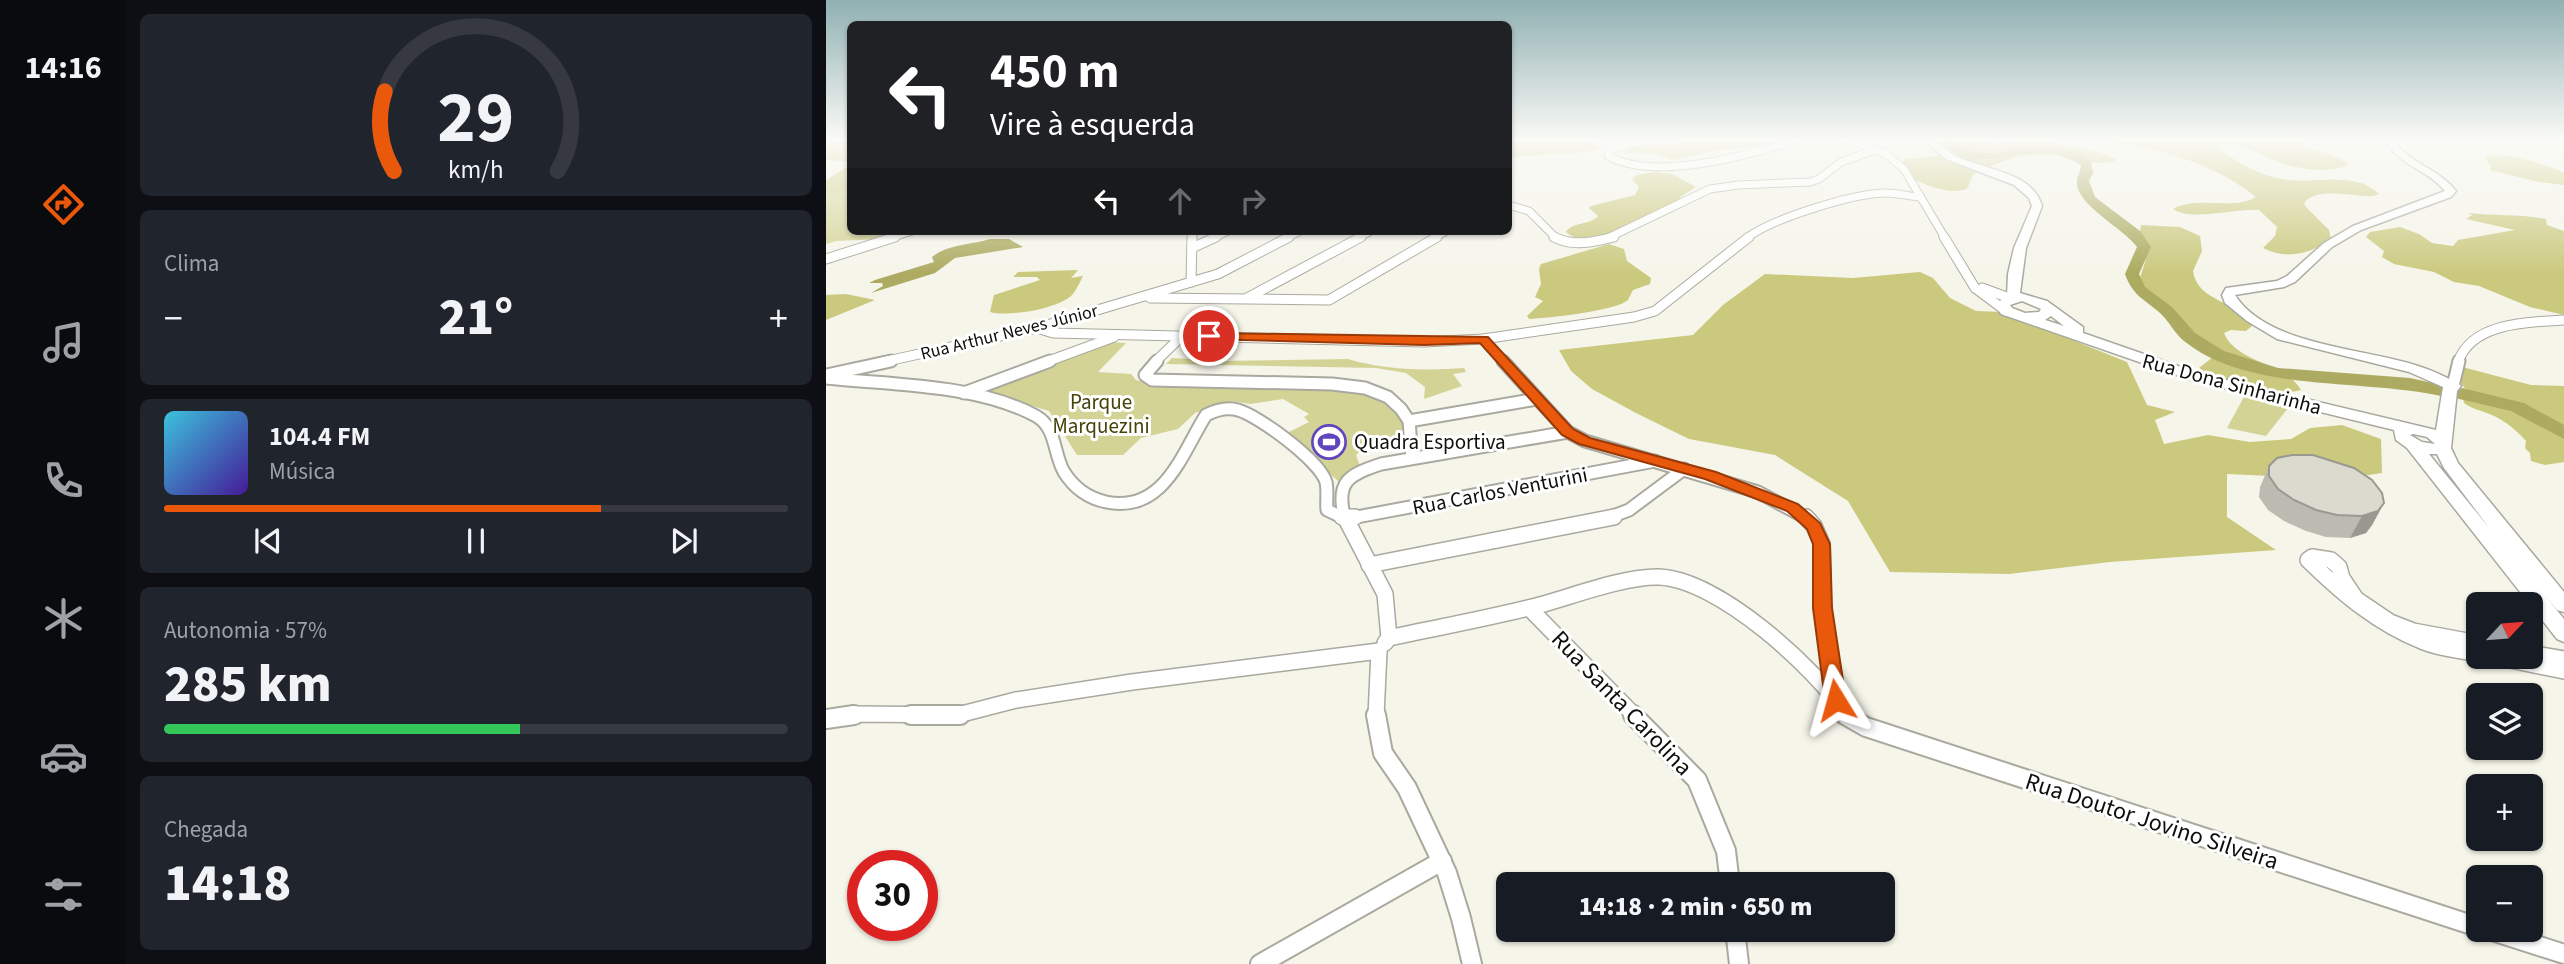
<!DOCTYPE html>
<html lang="pt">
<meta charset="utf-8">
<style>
body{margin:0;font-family:"Source Sans 3",sans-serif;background:#20242c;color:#f1f3f6;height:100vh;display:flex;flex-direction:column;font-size:26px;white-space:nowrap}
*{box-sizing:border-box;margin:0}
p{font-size:23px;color:#9ea1a6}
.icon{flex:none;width:38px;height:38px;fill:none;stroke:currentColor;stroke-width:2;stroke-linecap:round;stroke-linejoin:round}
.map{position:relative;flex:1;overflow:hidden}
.drawer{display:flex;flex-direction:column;gap:14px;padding:14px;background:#0d0f14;width:700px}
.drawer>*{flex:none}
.guide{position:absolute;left:21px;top:21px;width:665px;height:214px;border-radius:10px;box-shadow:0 2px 5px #0004;background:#202124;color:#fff;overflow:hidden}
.needle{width:46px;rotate:64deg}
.fabs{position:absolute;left:1640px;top:592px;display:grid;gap:14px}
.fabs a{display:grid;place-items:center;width:77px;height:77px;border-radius:10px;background:#171b24;box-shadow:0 2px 5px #0004;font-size:35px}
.speed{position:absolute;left:21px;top:850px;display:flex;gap:14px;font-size:35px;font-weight:700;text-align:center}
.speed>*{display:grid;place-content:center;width:91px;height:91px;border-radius:50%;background:#171b24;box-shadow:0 2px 5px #0004;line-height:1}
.speed .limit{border:10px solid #d22;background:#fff;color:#111}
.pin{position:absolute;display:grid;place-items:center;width:60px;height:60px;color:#fff;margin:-30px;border:4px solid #fff;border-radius:50%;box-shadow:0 2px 7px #0007}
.me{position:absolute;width:77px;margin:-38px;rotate:352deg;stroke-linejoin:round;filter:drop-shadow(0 0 5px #0008)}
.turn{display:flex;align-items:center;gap:24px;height:147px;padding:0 28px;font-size:32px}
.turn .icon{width:91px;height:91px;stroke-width:2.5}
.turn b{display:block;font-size:49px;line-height:60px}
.lanes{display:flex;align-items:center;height:66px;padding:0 28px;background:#0003;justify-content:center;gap:35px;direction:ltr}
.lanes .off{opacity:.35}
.big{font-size:52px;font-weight:800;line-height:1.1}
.drawer .tile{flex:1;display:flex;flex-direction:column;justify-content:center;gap:10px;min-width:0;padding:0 24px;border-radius:10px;background:#20242c}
.drawer .dial{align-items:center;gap:0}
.dial svg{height:182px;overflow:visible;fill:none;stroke:#363941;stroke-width:7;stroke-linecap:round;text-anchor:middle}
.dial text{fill:#f1f3f6;stroke:none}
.song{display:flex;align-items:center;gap:21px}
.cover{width:84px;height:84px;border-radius:10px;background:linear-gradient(135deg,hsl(190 70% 55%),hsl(260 70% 35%))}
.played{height:7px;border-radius:4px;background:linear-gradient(90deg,#ea580c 70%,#363941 70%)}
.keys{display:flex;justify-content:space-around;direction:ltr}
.heat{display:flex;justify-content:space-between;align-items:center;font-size:38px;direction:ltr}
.charge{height:10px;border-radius:5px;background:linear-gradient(90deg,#34c759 57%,#363941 0)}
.trip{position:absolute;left:670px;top:872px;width:399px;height:70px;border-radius:10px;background:#171b24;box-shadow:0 2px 5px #0004;font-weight:800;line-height:70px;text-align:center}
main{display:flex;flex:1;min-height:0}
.tab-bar{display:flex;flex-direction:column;width:126px;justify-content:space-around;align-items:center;background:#090b0e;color:#9ea1a6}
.tab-bar .icon{width:49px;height:49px}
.tab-bar .active{color:#ea580c}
.tab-bar b{font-size:32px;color:#f1f3f6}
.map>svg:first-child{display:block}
.green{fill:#d4d396}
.forest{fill:#cbc97e}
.water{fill:#adab61}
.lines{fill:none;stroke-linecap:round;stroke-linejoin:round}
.river{fill:#adab61;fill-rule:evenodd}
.street-far4-casing{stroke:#a9a99f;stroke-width:9}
.street-far3-casing{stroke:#a9a99f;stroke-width:11}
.street-far2-casing{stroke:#a9a99f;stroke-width:15}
.street-far1-casing{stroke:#a9a99f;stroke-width:18}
.street-casing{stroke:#a9a99f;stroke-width:22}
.secondary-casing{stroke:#a9a99f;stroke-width:3}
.street-far4{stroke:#fff;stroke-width:7}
.street-far3{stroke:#fff;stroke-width:9}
.street-far2{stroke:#fff;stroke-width:11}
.street-far1{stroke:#fff;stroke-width:15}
.street{stroke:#fff;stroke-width:18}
.secondary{fill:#fff;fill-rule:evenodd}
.wall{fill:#bbbbb2}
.shaded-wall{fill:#999991}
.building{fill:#dadacf;stroke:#999991;stroke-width:2}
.route{fill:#ea580c;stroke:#983908;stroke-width:2}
.labels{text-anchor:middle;stroke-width:6;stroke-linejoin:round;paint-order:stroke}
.far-street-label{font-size:18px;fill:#0e0e0b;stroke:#fff}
.street-label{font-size:21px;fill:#0e0e0b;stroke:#fff}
.park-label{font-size:21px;fill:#454307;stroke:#fff}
.poi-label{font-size:21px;fill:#0e0e0b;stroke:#fff;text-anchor:start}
.near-street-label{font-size:24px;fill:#0e0e0b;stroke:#fff}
</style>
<main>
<nav class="tab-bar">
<b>14:16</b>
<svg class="icon active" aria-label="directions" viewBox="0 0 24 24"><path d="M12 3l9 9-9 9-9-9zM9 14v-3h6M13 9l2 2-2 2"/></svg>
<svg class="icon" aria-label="music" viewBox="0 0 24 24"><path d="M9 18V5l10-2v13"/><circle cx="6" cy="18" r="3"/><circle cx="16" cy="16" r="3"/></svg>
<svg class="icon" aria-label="phone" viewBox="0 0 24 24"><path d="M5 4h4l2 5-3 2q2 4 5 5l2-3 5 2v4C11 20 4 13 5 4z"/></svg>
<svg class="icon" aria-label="climate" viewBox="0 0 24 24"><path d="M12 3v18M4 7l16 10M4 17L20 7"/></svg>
<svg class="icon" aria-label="car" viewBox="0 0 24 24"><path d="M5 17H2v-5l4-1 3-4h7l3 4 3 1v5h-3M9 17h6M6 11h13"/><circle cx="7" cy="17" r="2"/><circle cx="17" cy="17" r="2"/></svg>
<svg class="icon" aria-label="filters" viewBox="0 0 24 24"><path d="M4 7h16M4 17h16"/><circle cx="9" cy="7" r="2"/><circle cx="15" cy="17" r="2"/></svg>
</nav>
<section class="drawer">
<div class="tile dial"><svg viewBox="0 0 100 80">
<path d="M14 69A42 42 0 1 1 86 69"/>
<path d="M14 69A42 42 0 0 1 10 34" stroke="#ea580c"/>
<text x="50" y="56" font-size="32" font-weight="700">29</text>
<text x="50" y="72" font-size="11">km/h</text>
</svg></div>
<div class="tile"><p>Clima</p>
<div class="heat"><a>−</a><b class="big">21°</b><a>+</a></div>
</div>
<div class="tile">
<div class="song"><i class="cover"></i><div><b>104.4 FM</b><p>Música</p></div></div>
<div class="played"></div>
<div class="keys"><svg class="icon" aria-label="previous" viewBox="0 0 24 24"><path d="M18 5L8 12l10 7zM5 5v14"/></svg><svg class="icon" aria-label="pause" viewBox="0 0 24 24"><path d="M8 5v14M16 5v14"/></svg><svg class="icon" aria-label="next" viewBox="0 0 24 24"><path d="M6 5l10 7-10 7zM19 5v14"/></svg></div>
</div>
<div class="tile"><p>Autonomia · 57%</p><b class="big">285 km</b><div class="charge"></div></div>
<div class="tile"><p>Chegada</p><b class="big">14:18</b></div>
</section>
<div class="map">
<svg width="1738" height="964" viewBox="0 0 1738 964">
<rect width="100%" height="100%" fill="#f5f5ea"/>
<g class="green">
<polygon points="24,188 24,231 80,231 56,239 10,241 0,244 0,193"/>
<polygon points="283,342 300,343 272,372 305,374 310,380 322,383 511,387 560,398 580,420 580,436 544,444 530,455 534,466 512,481 459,434 483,422 478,417 483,414 457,399 424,404 406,401 369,413 352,429 315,438 297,455 251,455 223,411 159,392"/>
<path d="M346,358L395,361L522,359C558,370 601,371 638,368L640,372L627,374L636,386L598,399L599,387L580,373L550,368L340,364Z"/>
<polygon points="1419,395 1462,408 1440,436 1401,428"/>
</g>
<g class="forest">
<polygon points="0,139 24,139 24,162 0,160"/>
<path d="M703,139L768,142L774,149C744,156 713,153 683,158V145Z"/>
<polygon points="878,139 941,139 938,147 899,149 848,160 828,153 798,153 804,146 854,144"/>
<path d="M1114,139H1166L1161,142C1174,146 1187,142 1200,142C1225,141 1270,148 1291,160C1269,168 1247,158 1226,155C1198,152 1170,162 1147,175L1141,189C1119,196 1093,182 1074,172L1073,167L1079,159L1141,153L1116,143Z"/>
<path d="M1252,139H1476L1475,145L1514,158L1523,165C1504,173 1478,170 1458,164C1440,159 1408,137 1391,146C1409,163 1439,178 1464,180C1492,183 1530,171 1553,194L1547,196C1528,197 1490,186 1478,203L1480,207L1503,230L1505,239C1485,254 1460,260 1437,248L1449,236L1451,227L1433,210C1409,208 1365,222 1347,209C1372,195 1406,211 1430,197C1382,158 1313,143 1252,139Z"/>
<path d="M1660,155C1686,154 1714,162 1738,173V185L1713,182L1664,170L1665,165L1659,159Z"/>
<polygon points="24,165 24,190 0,194 0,180"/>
<path d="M829,172L846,174L870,187L853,198L852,202C828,216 765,255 740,232C747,221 763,226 772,216L763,208L765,206L809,195L813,187L806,179L810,175Z"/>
<path d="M1642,213C1668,216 1695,214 1720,219L1721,225L1738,231V315L1704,307L1653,286L1628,282L1608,272L1568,264L1556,257L1558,251L1540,237L1544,232L1574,227L1593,234L1606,243L1627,246L1632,240L1689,230L1640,219L1646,215Z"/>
<path d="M1315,225L1354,227L1374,236L1376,251L1367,271C1371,302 1413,301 1427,325L1420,331L1405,330L1398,333C1410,363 1459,362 1475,390L1452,395L1381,376L1373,368L1387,357L1367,335L1324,296L1316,284L1314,278L1320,259L1313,238Z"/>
<path d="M783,244L798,249L801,261L825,278L824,284L807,290C806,292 803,298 802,300C790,311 722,318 703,319L701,316L717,301L709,297L715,284L713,269L715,264Z"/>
<path d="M252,270L245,278L257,276C255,280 250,291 246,295C232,309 183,317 164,312L168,295L214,280L211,277H187L192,272Z"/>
<polygon points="1094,272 1107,278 1124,298 1150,311 1177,312 1301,362 1321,405 1349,412 1329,420 1338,444 1382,435 1424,442 1465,439 1484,428 1516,425 1555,439 1556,473 1516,479 1401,474 1401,517 1450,550 1284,562 1183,574 1064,572 1022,501 949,455 863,439 810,413 766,389 745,371 733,350 867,335 897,305 939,274 1027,278"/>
<polygon points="20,294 49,300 0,320 0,295"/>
<path d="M1636,367L1705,385L1738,386V462L1719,465L1705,461L1704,453L1699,448L1700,441C1689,428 1674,417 1658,412C1650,409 1645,408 1638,403L1637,398L1642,393L1633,380Z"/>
</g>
<path class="water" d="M164,239H183L197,247L129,258L109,273L45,293L57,286L56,283H43L49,280L108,262L106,257C122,244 145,245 164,239Z"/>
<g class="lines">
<g class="river">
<path d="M1113,139H1124C1151,166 1191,145 1224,147C1238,147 1252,154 1265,161L1267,173L1263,181L1269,197L1314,231L1325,247L1313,274L1319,287L1346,307L1369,333L1398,351L1452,368L1584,378L1625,387L1628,391L1619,397C1539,378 1424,394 1358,341C1349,334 1343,321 1334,313C1317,298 1307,296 1299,274L1311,247C1298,228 1249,205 1251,181C1251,175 1255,171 1255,165C1246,160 1235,154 1225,153C1187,150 1140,176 1113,139Z"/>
<polygon points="1636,388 1698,403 1738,425 1738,439 1685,411 1629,398 1627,394"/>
</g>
<g class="street-far4-casing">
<g id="street-far4">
<path d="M823,139L785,149L782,156C830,182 924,155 973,139"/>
<polyline points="1019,139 1060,154 1078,169 1119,238"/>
<polyline points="682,205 703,211 730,238"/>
<polyline points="64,238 86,231"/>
<polyline points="366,238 366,231"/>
<polyline points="387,238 402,231"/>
<polyline points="460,238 474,231"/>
<polyline points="532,238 545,231"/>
<polyline points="608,238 620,231"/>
<polyline points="782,238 884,189 912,185 984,182 993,179 1015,162 1049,150"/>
<path d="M921,238C945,219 1028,193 1060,193C1071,193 1082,196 1093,197"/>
</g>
</g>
<g class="street-far3-casing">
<g id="street-far3">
<path d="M728,237C747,247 768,242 788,237"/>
<polyline points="1118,237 1149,288 1180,311"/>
<polyline points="366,248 390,237"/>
<polyline points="0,259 69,237"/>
<polyline points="365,282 366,237"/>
<polyline points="1156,288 1186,299"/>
<polyline points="324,298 503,300 611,237"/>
<polyline points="421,298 535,237"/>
<polyline points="211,328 227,333 598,342 657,339 808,317 829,311 923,237"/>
<polyline points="657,339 678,362"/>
<polyline points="57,362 211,328 392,274 463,237"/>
<polyline points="220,362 288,337"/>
<polyline points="329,362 356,336"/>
<path d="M1632,362C1646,322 1703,322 1738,320"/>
</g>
</g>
<g class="street-far2-casing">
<g id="street-far2">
<polyline points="331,361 319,375 326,380 506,384 539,388 562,397 575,409 583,421 586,458"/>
<polyline points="677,361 742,432 759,441 932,492 982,519"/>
<polyline points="1,375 65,361"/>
<path d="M0,378C66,385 151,384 210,416C231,428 227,453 238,472C248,488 262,498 280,502C338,514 356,453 380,415C390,410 401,407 412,410C433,416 494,461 500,482C502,491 500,501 501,510L520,519L829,461"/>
<polyline points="1627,386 1633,361"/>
<polyline points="138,393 224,361"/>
<polyline points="583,421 711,399"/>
<path d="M519,519C509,482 522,475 555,464L742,432"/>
<polyline points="779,519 803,510 858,469"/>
</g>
</g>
<g class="street-far1-casing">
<g id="street-far1">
<polyline points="516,517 529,517"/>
<polyline points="519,517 559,594 563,638 559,643"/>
<polyline points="980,517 988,526 996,544 997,608 1010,700"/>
<polyline points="543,565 788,517"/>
<polyline points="703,608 809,716"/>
<path d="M563,638C613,627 664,618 714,605C747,596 800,576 833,577C892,579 990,668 1021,716"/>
<path d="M1652,643L1587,631L1564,622L1530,599L1516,578L1513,567L1505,560L1486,557L1482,560C1517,594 1552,624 1598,642C1615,649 1635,650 1652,654"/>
<polyline points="1704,653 1738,659"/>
<polyline points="1665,656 1738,671"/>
<polyline points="17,716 31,714 132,715 190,700 306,682 553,651"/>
<polyline points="550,716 553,651"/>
</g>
</g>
<g class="street-casing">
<g id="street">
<polyline points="85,715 134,715"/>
<polyline points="550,715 557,753 581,788 621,873 635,918 646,964"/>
<polyline points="807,715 871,780 900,851 904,884"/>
<polyline points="1019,715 1040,727 1652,927"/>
<polyline points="0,719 28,715"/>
<polyline points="909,929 913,964"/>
<polyline points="1660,929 1738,954"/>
<polyline points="434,964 616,861"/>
</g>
</g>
<g class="secondary-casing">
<path id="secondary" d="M1097,139C1111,139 1121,153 1134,158C1162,170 1207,173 1216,206L1200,248L1194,293L1221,301L1257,327V333L1375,374L1610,430L1617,387L1583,372L1451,339L1421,321L1399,303L1396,295L1400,288L1451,281L1461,276L1498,243L1527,226L1619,191C1600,168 1574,167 1558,139H1566C1583,164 1612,168 1630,191L1625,197L1535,230L1506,247L1469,282L1458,287L1409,295C1441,346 1539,348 1592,366C1606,370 1619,377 1632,383L1635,386L1631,391L1625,448L1632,463L1738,592V612L1731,610L1715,591L1738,619V642L1731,639L1581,448L1570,440L1568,430L1365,380L1175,314L1170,304L1181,296L1182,274L1188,248L1206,206L1203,198L1188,185L1120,159ZM1196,301L1215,309L1213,312L1199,313L1186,308L1184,305ZM1225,316L1238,326L1219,320ZM1587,434L1601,437L1609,444L1596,442L1584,435ZM1603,454H1611L1618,468L1664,529Z"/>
</g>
<use href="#street-far4" class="street-far4"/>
<use href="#street-far3" class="street-far3"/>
<use href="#street-far2" class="street-far2"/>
<use href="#street-far1" class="street-far1"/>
<use href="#street" class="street"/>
<use href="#secondary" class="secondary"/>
</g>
<polygon class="wall" points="1443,466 1558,503 1546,525 1540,533 1524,538 1500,537 1480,531 1458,521 1442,510 1433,497 1434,487"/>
<polygon class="shaded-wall" points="1558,503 1546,525 1540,533 1524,538 1536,516"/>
<polygon class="building" points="1466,455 1487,455 1528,468 1546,480 1556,493 1558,503 1552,511 1536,516 1511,515 1490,510 1468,500 1452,489 1443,476 1443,466 1451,458"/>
<linearGradient id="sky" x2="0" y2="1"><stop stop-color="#90b0b2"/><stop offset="0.51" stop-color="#fafaf6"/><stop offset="1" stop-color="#fafaf6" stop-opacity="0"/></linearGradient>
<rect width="1738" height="274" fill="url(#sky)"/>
<polygon class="route" points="383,333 662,337 747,429 764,438 890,472 972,504 994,523 1004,544 1006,608 1020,700 1017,706 1010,708 1002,706 999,700 987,608 987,544 981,529 961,511 879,479 753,444 736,435 654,343 598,345 378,339 378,334"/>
<defs>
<g id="stadium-ring" transform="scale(1.75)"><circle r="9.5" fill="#fff" stroke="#5f46bf" stroke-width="1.5"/><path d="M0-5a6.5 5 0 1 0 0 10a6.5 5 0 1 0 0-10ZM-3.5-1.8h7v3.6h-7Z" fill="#5f46bf"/></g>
</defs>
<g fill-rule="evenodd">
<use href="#stadium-ring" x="503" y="442"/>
</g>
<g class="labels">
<g class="far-street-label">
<text transform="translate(183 332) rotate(-14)" y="6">Rua Arthur Neves Júnior</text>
</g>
<g class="street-label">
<text transform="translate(1406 384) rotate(15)" y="7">Rua Dona Sinharinha</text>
<text transform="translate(674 491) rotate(-11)" y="7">Rua Carlos Venturini</text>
</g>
<g class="park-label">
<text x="275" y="409">Parque<tspan x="275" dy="24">Marquezini</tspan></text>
</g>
<g class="poi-label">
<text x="528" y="449">Quadra Esportiva</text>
</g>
<g class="near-street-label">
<text transform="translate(796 703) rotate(46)" y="8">Rua Santa Carolina</text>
<text transform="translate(1326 821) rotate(18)" y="8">Rua Doutor Jovino Silveira</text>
</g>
</g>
</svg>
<div class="fabs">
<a><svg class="needle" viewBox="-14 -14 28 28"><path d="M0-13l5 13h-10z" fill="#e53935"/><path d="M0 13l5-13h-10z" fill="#9ea1a6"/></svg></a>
<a><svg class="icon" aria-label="layers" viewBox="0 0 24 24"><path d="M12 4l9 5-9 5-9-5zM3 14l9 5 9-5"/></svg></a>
<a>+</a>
<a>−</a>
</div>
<div class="speed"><div class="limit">30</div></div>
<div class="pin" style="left:383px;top:336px;background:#d93025"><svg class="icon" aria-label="arrive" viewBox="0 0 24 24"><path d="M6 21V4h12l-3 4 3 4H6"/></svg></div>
<svg class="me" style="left:1010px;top:700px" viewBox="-20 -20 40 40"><path d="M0-17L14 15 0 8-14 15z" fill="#ea580c" stroke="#fff" stroke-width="4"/></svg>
<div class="trip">14:18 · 2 min · 650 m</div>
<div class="guide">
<div class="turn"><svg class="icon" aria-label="left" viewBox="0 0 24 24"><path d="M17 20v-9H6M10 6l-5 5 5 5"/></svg><div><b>450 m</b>Vire à esquerda</div></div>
<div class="lanes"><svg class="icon" aria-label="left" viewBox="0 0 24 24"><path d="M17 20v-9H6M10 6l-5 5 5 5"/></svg><svg class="icon off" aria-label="ahead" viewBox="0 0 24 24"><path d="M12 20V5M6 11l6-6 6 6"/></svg><svg class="icon off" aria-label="right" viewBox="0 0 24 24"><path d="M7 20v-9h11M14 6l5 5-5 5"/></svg></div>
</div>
</div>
</main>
